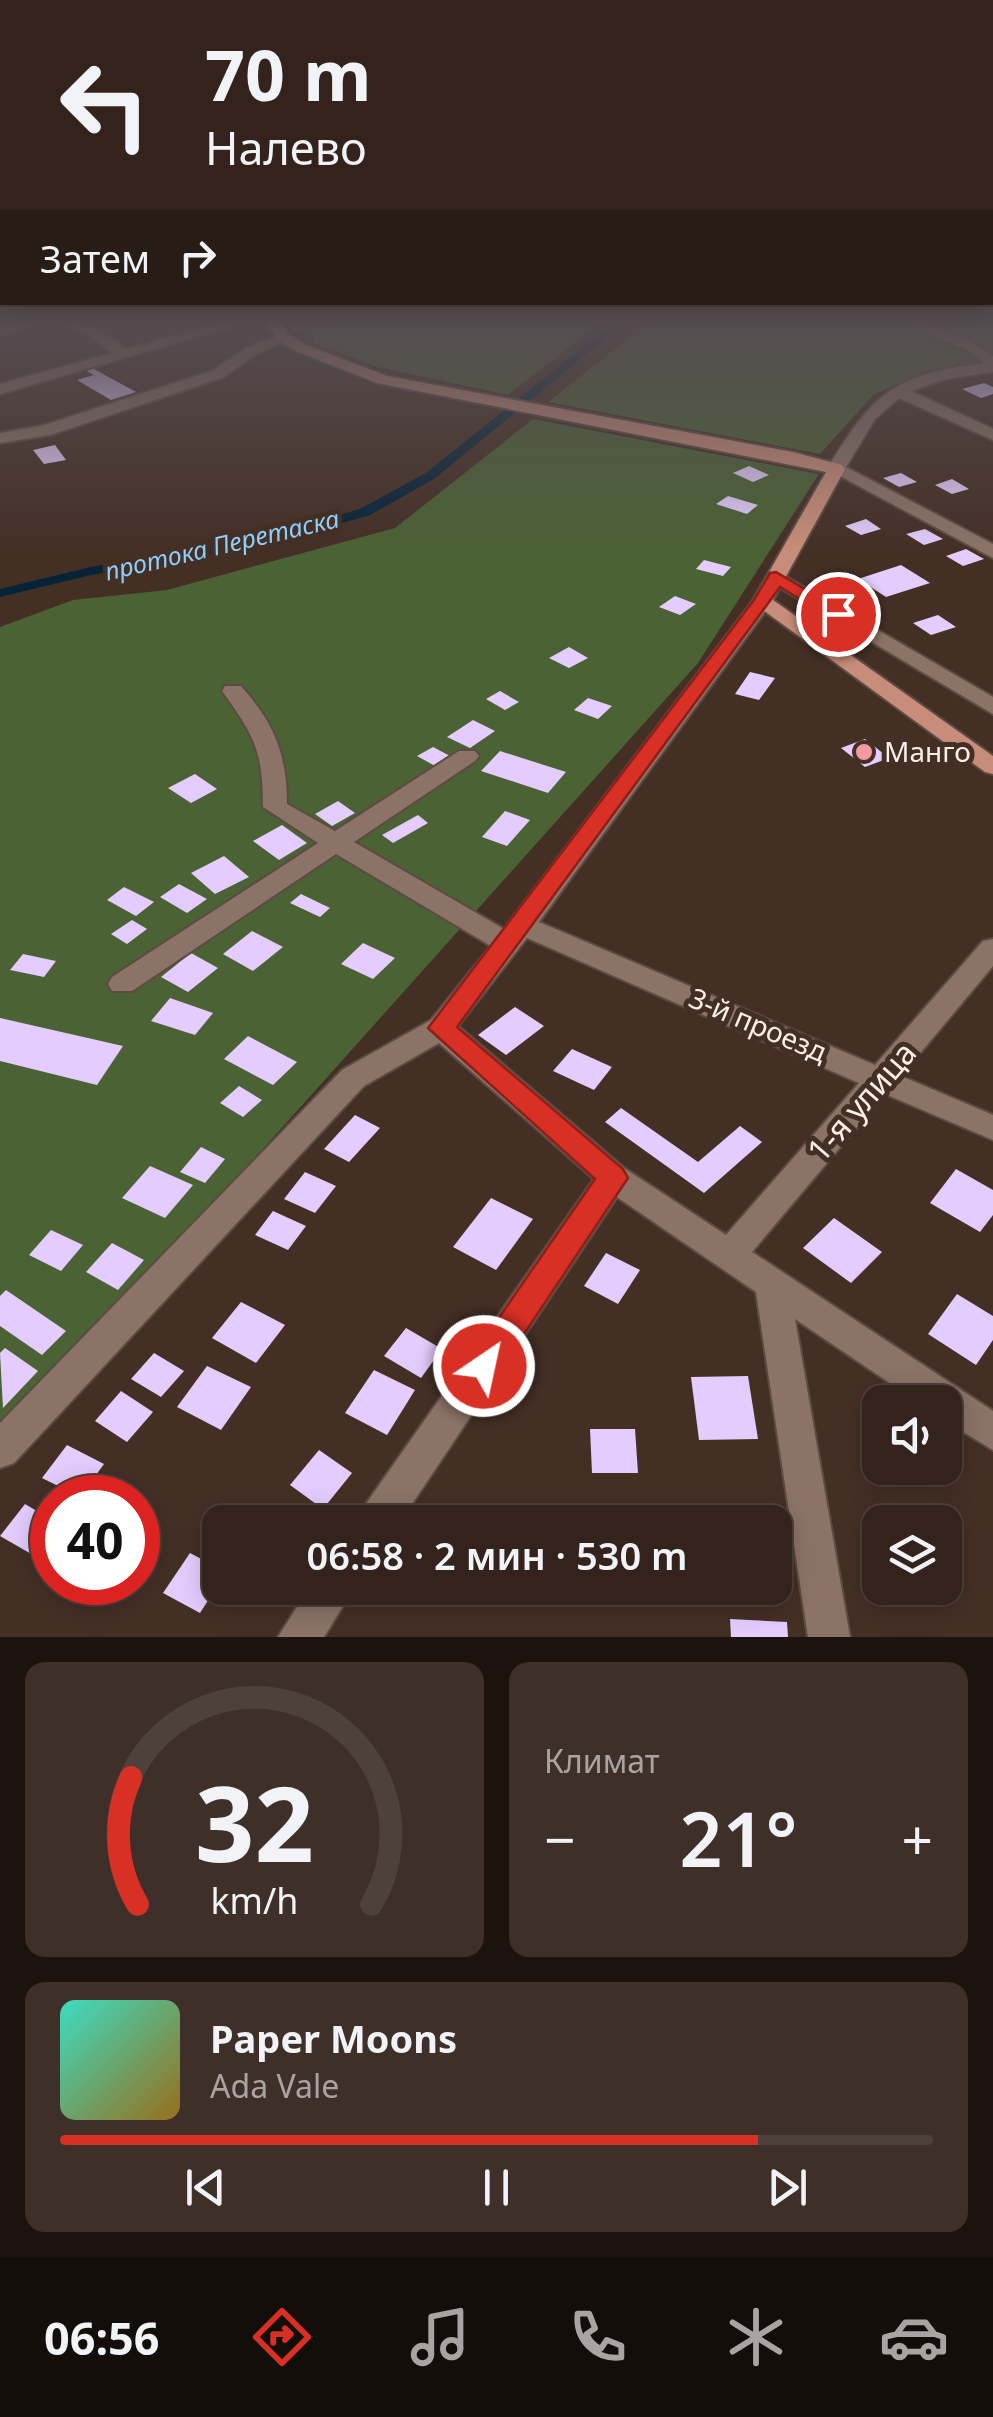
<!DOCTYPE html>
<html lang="ru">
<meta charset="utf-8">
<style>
body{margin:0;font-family:"Noto Sans",sans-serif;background:#3e2f29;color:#f1f3f6;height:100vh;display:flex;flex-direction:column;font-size:38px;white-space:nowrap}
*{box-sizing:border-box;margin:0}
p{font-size:32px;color:#a9a4a3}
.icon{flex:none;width:55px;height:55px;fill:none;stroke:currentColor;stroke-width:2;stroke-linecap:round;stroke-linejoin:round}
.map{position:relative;height:1637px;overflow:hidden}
.side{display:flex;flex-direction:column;gap:25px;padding:25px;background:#1c130f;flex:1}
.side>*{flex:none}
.guide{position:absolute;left:0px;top:0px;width:995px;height:305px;box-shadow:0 5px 25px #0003,0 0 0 2px #4e403b;background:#33231c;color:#f1f3f6;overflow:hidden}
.tools{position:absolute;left:862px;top:1385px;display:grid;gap:20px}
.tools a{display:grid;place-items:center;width:100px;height:100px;border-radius:20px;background:#33231c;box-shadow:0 5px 25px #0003,0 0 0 2px #4e403b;font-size:50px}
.speed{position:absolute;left:30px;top:1475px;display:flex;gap:20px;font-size:50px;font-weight:700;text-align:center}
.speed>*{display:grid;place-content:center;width:130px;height:130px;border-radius:50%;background:#33231c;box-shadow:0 5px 25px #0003,0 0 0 2px #4e403b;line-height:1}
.speed .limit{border:15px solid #d22;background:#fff;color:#111}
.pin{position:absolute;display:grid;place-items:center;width:85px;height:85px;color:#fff;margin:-42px;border:5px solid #fff;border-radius:50%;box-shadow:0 2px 10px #0007}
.me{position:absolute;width:110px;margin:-55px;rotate:34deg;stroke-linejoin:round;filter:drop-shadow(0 0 8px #0008)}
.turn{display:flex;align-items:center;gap:35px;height:210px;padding:0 40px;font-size:45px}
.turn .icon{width:130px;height:130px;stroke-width:2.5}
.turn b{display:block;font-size:70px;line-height:85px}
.then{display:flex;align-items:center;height:95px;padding:0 40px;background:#0003;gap:20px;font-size:38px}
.big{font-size:75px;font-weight:600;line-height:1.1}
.side .card{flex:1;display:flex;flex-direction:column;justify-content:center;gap:15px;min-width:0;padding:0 35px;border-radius:20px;background:#3e2f29}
.side .dial{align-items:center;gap:0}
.dial svg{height:260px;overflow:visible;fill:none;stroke:#4e403b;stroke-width:7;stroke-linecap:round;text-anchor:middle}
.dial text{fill:#f1f3f6;stroke:none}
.song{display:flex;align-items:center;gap:30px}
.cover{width:120px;height:120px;border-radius:15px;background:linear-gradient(135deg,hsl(170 70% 55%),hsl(40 70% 35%))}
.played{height:10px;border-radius:5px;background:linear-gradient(90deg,#d93025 80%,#4e403b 80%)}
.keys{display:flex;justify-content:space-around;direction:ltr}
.heat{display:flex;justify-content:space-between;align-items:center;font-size:55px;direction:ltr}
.side .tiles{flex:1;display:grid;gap:25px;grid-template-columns:1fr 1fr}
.card:last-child{grid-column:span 2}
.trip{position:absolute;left:202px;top:1505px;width:590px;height:100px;border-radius:20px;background:#33231c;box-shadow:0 5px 25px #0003,0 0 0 2px #4e403b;font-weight:600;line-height:100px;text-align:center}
.menu{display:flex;height:160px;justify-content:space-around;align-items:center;background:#140e0b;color:#a9a4a3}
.menu .icon{width:70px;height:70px}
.menu .on{color:#d93025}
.menu b{font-size:45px;color:#f1f3f6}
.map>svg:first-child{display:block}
.green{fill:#4b6235}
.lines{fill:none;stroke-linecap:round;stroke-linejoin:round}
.canal{fill:#052438;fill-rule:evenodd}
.building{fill:#e4cdfe}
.minor-casing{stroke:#5d4b43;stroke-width:4}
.major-casing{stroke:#5d4b43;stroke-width:4}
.minor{fill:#8b7367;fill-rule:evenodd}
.major{fill:#c88d7a;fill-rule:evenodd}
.route{fill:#d93025;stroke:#8d1f18;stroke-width:2.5}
.poi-dot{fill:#f49aa3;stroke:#442f25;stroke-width:4}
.labels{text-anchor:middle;stroke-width:10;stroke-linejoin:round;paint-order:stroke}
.far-water-label{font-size:25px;font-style:italic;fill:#8ecefd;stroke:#442f25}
.poi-label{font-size:28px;fill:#feefe9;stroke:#442f25;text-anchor:start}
.street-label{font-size:28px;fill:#feefe9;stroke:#442f25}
.near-street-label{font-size:32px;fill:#feefe9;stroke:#442f25}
</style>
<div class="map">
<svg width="993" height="1637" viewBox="0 0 993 1637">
<rect width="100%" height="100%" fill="#442f25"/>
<g class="green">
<polygon points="320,322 601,322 508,395 373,366 314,343 316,336 294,331 287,324 335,327"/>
<polygon points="649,322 993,322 993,363 926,371 873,395 820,454 548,402"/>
<polygon points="533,419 819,474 698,663 254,1159 0,1425 0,627 73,600 167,590 395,528"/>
</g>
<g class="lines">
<polygon class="canal" points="614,322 626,322 434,479 370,515 276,542 91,575 0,597 0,589 91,567 274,534 360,509 426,473"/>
</g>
<g class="building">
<polygon points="92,368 136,392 111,400 77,380 94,375 85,370"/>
<polygon points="984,383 993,387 993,394 981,398 962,389"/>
<polygon points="55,445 66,460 44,464 33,450"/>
<polygon points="749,466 769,475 753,482 733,473"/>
<polygon points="901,473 917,482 899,487 883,478"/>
<polygon points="952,479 969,489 952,494 935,485"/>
<polygon points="728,496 758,505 747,514 716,504"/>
<polygon points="866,519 881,529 861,535 845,526"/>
<polygon points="925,529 943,539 924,545 906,534"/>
<polygon points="966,549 984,559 963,566 946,556"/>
<polygon points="704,560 731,567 723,576 696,569"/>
<polygon points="901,565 930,583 886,597 858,579"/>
<polygon points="675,596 696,604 680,615 659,607"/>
<polygon points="938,615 956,627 931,635 913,623"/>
<polygon points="569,647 588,658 569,668 549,658"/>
<polygon points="750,672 775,678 759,700 735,694"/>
<polygon points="500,691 519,702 505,710 486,699"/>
<polygon points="588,698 612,706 598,719 574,710"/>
<polygon points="473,720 495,731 470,748 447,737"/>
<polygon points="865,739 889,758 865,767 841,748"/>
<polygon points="433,747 452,757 437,767 417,756"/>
<polygon points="500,751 566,772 548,793 481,771"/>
<polygon points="195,774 217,789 191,803 168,788"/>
<polygon points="338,801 355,813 332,826 315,814"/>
<polygon points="505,811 530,820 507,846 482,837"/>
<polygon points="418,815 428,823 393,843 382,835"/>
<polygon points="282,825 307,843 279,860 253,841"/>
<polygon points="224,856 249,877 215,894 191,873"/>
<polygon points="179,884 207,899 187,913 160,897"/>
<polygon points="124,887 154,902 136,916 107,900"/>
<polygon points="301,894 330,908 320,917 290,903"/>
<polygon points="132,920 147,929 127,944 111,934"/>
<polygon points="252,931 283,947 253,971 223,954"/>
<polygon points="363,943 395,958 373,979 341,964"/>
<polygon points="191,953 218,968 188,992 161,977"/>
<polygon points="23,954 56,961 44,977 10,970"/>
<polygon points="170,998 213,1013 195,1035 151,1021"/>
<polygon points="515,1007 544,1026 506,1055 478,1035"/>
<polygon points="0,1018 123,1046 97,1085 0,1061"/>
<polygon points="248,1036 297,1062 273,1085 224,1059"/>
<polygon points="572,1049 612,1067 594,1090 553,1071"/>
<polygon points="239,1086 262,1100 243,1117 220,1103"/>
<polygon points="621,1108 698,1162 740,1126 762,1142 704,1193 605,1122"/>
<polygon points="355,1115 380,1128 349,1162 324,1149"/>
<polygon points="201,1147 225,1159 205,1183 180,1172"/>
<polygon points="150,1166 193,1185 165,1218 122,1198"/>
<polygon points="956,1169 993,1190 993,1215 980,1232 930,1203"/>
<polygon points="305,1172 336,1186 315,1213 284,1199"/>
<polygon points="491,1198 533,1219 496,1270 453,1247"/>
<polygon points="273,1211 306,1226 288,1250 255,1235"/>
<polygon points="834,1218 882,1252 851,1283 803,1248"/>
<polygon points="51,1230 83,1245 61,1271 29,1255"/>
<polygon points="112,1243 144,1260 118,1290 86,1272"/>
<polygon points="606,1253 640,1270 618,1304 584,1286"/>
<polygon points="6,1290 66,1331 42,1355 0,1326 0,1296"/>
<polygon points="957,1294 993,1316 993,1340 976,1365 928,1334"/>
<polygon points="241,1302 285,1325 256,1363 212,1338"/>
<polygon points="406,1328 442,1349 421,1378 384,1356"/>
<polygon points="5,1348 38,1371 3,1408 0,1353"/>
<polygon points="154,1353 184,1371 161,1397 131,1379"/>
<polygon points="207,1366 251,1387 221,1430 177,1407"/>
<polygon points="374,1370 415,1390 387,1435 345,1413"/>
<polygon points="748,1376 758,1439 699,1440 691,1377"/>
<polygon points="121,1391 153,1412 127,1442 95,1421"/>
<polygon points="590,1429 635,1429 638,1473 592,1473"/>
<polygon points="67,1445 104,1464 80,1497 42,1478"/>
<polygon points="319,1450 352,1473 323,1509 290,1485"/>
<polygon points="25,1504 52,1520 52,1529 33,1555 0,1536"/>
<polygon points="654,1510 720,1512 721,1522 654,1522"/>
<polygon points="190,1553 220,1569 220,1582 200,1613 163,1593"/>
<polygon points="730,1619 787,1622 788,1637 731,1637"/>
</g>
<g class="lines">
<g class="minor-casing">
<g id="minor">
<polygon points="18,322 47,322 0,335 0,327"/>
<path d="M60,322C88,322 104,332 126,349L223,322H248L0,394V384L112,353L90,336Z"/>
<path d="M899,322C932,322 967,336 993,356V372L946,379L911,391L993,429V440L899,398L875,419L846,467L993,544V558L827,469C874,393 892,375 984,363L967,350Z"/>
<polygon points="279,335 291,338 256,354 224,377 50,435 0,443 0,433 41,426 212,371 246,348"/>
<polygon points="776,571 993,697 993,714 769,581 766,577"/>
<path d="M762,596L772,602L539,922L875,1065L983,941L993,939V966L901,1076L993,1115V1140L885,1094L752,1252L993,1411V1450L945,1421V1402H918L795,1319L850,1637H808L756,1292L617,1197L400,1522H357L363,1508L594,1179L439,1043L364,1086L14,1463L0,1468V1423L342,1070L431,1020L491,946L336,854L132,991H112L108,984L112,977L318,843L263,807C263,751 254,735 222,691L225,686H241C274,723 287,754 287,804L335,831L459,751H475L479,756L475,761L354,842L504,929L755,598ZM527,938L859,1083L726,1235L624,1168L458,1026Z"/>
<polygon points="309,1588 354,1588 324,1637 278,1637"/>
</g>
</g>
<g class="major-casing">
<polygon id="major" points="265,322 280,322 289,335 306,345 387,376 793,452 842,465 845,469 773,600 993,756 993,774 985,772 752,602 826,472 377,383 296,351 279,341"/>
</g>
<use href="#minor" class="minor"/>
<use href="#major" class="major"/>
</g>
<linearGradient id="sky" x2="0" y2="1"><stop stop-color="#251a14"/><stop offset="0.58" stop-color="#564d51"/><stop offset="1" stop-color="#564d51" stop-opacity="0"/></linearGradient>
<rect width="993" height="552" fill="url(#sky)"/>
<polygon class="route" points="776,572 847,614 845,618 831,618 780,587 457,1027 623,1169 628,1178 496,1376 484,1381 473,1376 468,1366 473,1355 595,1179 428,1028 754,600 770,573"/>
<circle class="poi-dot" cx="864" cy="752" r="10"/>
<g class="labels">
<g class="far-water-label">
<text transform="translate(222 545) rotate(-13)" y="9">протока Перетаска</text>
</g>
<g class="poi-label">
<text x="884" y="762">Манго</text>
</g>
<g class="street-label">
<text transform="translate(758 1025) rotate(23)" y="10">3-й проезд</text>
</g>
<g class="near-street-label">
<text transform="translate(862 1102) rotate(-49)" y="11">1-я улица</text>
</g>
</g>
</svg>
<div class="tools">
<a><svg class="icon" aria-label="sound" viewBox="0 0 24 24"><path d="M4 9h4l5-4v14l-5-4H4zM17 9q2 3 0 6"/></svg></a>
<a><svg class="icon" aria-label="layers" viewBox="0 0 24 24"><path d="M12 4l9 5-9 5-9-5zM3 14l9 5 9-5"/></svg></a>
</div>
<div class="speed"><div class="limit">40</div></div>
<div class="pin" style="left:838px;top:614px;background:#d93025"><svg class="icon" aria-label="arrive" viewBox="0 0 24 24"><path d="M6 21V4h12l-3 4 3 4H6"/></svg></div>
<svg class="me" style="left:484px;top:1366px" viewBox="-20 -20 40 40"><circle r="17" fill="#d93025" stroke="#fff" stroke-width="3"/><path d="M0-11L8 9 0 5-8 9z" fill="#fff"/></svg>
<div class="trip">06:58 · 2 мин · 530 m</div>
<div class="guide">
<div class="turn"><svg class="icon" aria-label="left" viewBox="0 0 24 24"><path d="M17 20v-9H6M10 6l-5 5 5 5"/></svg><div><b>70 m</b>Налево</div></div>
<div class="then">Затем<svg class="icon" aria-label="right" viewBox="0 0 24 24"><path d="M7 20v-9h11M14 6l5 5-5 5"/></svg></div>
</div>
</div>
<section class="side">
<div class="tiles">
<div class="card dial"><svg viewBox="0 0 100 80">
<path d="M14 69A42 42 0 1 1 86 69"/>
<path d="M14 69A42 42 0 0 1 12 30" stroke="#d93025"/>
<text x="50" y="56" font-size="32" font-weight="700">32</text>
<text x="50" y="72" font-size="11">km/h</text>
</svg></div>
<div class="card"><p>Климат</p>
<div class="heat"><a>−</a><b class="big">21°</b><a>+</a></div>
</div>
<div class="card">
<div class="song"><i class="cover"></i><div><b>Paper Moons</b><p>Ada Vale</p></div></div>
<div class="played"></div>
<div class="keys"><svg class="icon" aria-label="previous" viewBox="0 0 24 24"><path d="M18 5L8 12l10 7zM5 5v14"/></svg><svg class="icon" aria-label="pause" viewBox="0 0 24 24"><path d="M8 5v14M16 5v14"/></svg><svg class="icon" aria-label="next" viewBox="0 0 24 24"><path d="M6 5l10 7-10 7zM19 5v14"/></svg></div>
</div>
</div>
</section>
<nav class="menu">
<b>06:56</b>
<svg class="icon on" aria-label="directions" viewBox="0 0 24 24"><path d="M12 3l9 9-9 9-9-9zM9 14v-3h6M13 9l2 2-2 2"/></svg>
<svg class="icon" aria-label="music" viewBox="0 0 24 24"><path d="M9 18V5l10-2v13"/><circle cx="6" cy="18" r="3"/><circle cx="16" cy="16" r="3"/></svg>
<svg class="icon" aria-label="phone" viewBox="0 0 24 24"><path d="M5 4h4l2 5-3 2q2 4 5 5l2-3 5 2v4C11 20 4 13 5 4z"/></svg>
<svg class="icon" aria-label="climate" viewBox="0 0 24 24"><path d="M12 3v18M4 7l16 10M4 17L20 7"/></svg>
<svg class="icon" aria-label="car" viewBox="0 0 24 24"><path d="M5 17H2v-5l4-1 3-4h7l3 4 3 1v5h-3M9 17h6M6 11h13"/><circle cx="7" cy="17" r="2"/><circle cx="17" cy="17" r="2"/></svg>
</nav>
